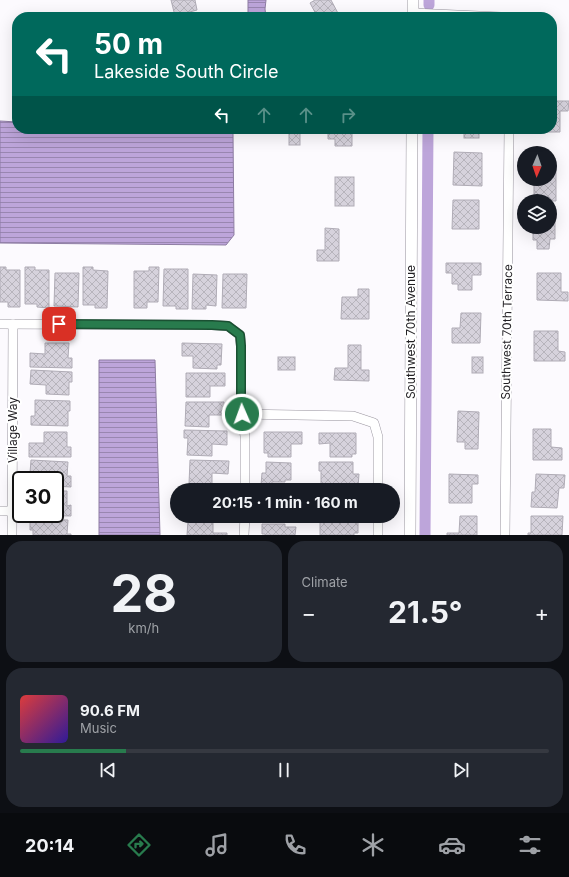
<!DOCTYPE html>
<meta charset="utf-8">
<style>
body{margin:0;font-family:Inter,sans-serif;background:#242831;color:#f1f3f6;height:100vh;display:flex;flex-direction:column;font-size:15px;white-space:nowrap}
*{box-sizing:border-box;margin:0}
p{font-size:13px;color:#9ea1a6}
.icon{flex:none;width:22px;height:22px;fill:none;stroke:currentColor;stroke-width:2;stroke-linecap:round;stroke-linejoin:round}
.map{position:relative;height:535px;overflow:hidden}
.drawer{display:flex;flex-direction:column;gap:6px;padding:6px;background:#0d0f14;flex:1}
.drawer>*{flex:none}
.guide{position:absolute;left:12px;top:12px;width:545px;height:122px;border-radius:16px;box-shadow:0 4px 16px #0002;background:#00695c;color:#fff;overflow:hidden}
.needle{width:26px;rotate:182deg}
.controls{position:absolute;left:517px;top:146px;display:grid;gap:8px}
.controls a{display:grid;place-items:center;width:40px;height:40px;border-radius:50%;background:#171b24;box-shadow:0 4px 16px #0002;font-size:20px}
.speed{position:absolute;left:12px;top:471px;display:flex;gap:8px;font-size:20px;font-weight:700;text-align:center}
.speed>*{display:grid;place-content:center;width:52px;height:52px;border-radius:50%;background:#171b24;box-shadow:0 4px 16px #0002;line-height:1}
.speed .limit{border:2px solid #111;border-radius:6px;background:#fff;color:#111}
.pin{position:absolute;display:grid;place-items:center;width:34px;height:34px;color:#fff;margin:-17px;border-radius:8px;box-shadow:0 2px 6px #0006}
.me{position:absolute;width:44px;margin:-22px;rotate:358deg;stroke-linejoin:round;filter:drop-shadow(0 0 3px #0008)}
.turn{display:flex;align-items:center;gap:14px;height:84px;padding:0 16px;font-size:18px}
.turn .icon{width:52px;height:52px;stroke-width:2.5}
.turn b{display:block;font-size:28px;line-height:34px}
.lanes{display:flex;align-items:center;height:38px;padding:0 16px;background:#0003;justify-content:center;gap:20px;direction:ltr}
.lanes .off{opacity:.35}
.big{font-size:30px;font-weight:700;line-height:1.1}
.drawer .tile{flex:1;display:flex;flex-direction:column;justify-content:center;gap:6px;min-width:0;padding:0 14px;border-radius:16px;background:#242831}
.drawer .dial{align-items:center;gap:0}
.dial b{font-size:52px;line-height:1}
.song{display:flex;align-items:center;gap:12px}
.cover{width:48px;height:48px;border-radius:6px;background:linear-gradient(135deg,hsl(0 70% 55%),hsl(250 70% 35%))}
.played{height:4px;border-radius:2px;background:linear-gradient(90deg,#287b4d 20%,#363941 20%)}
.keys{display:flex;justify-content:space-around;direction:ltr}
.heat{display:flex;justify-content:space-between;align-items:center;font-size:22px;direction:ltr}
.drawer .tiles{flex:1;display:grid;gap:6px;grid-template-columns:1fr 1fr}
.tile:last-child{grid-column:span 2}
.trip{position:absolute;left:170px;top:483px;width:230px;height:40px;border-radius:20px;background:#171b24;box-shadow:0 4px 16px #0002;font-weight:700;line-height:40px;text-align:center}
.menu{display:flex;height:64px;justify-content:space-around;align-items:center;background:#090b0e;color:#9ea1a6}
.menu .icon{width:28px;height:28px}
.menu .on{color:#287b4d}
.menu b{font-size:18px;color:#f1f3f6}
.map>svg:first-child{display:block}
.water{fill:url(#water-rules);stroke:#8e7da3}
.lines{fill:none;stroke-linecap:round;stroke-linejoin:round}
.canal{stroke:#bda5da;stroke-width:11}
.building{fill:url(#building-cross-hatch);stroke:#b0acb6}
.minor-casing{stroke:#99959f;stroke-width:10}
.tertiary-casing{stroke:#99959f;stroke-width:12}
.minor{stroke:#fff;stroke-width:9}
.tertiary{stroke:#fff;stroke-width:11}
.route-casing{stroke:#1a5032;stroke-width:10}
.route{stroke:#287b4d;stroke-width:7}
.labels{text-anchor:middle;stroke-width:4;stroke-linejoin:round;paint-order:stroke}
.street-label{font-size:12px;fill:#211f23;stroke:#fff}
</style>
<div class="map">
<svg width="569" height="535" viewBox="0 0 569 535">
<defs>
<pattern id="water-rules" width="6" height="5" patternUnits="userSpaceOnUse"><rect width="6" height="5" fill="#bda5da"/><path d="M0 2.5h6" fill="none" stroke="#9986b0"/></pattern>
<pattern id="building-cross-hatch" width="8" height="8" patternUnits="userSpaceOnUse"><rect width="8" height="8" fill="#d6d2dc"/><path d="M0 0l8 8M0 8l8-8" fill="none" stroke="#b7b4bc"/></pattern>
</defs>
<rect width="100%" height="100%" fill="#fcfafe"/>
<g class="water">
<polygon points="248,0 266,0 265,9 266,17 248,17"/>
<polygon points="0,121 17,122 17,129 228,129 233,133 234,235 226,245 0,243"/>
<polygon points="99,360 155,360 160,535 99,535"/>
</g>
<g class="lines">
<g class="canal">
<polyline points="429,5 429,0"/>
<polyline points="425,535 428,129"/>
</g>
</g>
<g class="building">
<polygon points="171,0 195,0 197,10 175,16"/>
<polygon points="315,0 331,0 340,17 316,17 317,16 310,3"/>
<polygon points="552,101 569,101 568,111 560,111 560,132 535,132 535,129 552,129"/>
<rect x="289" y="129" width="11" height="16"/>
<polygon points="328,129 356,129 352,130 352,146 335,146 335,139 328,139"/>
<rect x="464" y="129" width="15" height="9"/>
<polygon points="454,152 482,153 482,186 453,185"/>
<polygon points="550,159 551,159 551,167 556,167 556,201 534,201 534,179 550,179"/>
<rect x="335" y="177" width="19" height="29"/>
<polygon points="453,200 479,200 479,229 452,229"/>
<polygon points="550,213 555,213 555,239 550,239 549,249 537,249 537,240 533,240 533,227 550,227"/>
<polygon points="325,228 339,229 339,261 317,261 317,250 325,250"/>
<polygon points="446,263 481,263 481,275 472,275 472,290 458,290 458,284 452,284 452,273 446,273"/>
<polygon points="0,267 6,267 6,270 20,270 20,307 8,307 8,302 0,302"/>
<polygon points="25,267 35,267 35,270 49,270 49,308 37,307 37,304 25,304"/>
<polygon points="83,267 93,267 93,270 108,271 107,308 95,308 95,305 83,305"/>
<polygon points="149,267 159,267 158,302 147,302 147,308 134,308 134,271 149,271"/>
<polygon points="164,269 188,269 188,309 176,309 176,306 163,306"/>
<polygon points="55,273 79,273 78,307 54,306"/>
<polygon points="537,273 561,273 561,292 568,292 568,301 537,300"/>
<polygon points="193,274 217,275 216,306 206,305 206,309 192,309"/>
<polygon points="223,274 247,274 246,308 222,308"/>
<polygon points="358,289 369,289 369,319 341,319 342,297 358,297"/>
<polygon points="461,313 481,313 480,343 452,343 452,328 460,328"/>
<polygon points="534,331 558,331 558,351 565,352 565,361 534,361"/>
<polygon points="45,343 69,343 68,358 72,358 72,368 30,367 30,353 45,354"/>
<polygon points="182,343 222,344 221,365 217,365 217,369 193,368 193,356 182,356"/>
<polygon points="348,345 361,345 361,370 369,370 369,381 334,380 335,368 348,368"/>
<rect x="278" y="357" width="17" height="13"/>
<rect x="472" y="357" width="11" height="16"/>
<polygon points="31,370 72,372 72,382 69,382 69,395 46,394 46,385 30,384"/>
<polygon points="186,373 225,373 225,386 210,386 210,397 186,397"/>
<polygon points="35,400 70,401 70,411 68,411 68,426 31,425 31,416 35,416"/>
<polygon points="186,402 224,402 224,415 209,415 209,427 185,426"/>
<polygon points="458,411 479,412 478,449 465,449 465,442 457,442"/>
<polygon points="533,429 551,429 551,447 562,448 562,460 533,460"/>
<polygon points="184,430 227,431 227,445 212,444 212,456 187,455 188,438 184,438"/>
<polygon points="44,432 67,432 67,447 71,447 71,457 29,457 29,443 44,443"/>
<polygon points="264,432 302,432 302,444 291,444 291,457 268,457 268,453 264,453"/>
<polygon points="319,433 356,433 356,454 352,454 352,457 330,457 330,443 319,444"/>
<polygon points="31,460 68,462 67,476 71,476 71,487 55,486 55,480 34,480 34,473 30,473"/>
<polygon points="190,460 229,461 228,474 212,473 212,484 189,484"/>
<polygon points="266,462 291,463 291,480 285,480 285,482 272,482 272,485 261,485 262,473 266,473"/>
<polygon points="319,462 353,462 353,474 359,474 358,487 321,487 321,471 319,471"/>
<polygon points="449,474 478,475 478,484 472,484 472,503 449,503"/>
<polygon points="536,474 565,475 564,488 559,488 557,508 531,507 532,492 535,492"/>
<polygon points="55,491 67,491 67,506 71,505 71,516 29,515 29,514 55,514"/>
<polygon points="460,516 477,516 477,535 447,535 447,533 459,533"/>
<polygon points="531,516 563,516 562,535 528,535 528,533 531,533"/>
<polygon points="30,519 68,520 67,534 71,534 71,535 33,535 33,530 30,530"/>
<polygon points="188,521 213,521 213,533 227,533 227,535 187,535"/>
<polygon points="320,522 358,522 358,533 354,533 354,535 320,535"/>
<polygon points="262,524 285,524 285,527 296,527 295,535 265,535 265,534 262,534"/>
</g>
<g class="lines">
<g class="minor-casing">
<g id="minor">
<polyline points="413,13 501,17"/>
<polyline points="0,324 212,325 228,326 240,335 241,346 241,408 245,436 245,490"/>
<polyline points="242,414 353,416 374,423 378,437 378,490"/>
<polyline points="0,511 12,511"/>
<polyline points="378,516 378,535"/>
<polyline points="12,535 13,324"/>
<polyline points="244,535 245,516"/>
<polyline points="505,535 509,129"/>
</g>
</g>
<g class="tertiary-casing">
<g id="tertiary">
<polyline points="413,17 413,0"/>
<polyline points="410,535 412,129"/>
</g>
</g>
<use href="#minor" class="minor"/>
<use href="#tertiary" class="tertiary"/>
</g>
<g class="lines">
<g class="route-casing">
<polyline id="route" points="59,324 212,325 228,326 240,335 241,346 241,408 242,414"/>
</g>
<use href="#route" class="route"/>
</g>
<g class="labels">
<g class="street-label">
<text transform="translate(411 332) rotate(-90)" y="4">Southwest 70th Avenue</text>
<text transform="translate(507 332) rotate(-89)" y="4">Southwest 70th Terrace</text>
<text transform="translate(13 430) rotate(-90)" y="4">Village Way</text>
</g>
</g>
</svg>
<div class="controls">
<a><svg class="needle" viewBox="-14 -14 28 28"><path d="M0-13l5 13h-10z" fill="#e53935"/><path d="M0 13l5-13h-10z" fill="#9ea1a6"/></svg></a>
<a><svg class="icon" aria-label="layers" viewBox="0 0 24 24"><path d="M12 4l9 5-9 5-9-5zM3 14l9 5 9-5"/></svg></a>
</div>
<div class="speed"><div class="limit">30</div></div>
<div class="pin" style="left:59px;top:324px;background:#d93025"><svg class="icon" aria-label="arrive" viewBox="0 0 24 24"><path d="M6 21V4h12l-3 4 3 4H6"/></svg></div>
<svg class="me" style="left:242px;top:414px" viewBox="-20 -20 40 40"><circle r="17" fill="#287b4d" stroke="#fff" stroke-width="3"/><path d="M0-11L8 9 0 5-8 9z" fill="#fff"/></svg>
<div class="trip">20:15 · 1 min · 160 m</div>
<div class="guide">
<div class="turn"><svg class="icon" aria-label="left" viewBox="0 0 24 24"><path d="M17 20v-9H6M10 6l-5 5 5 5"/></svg><div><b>50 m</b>Lakeside South Circle</div></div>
<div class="lanes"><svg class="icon" aria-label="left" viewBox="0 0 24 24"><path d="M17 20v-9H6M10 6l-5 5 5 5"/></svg><svg class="icon off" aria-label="ahead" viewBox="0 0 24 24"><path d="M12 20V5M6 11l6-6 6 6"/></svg><svg class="icon off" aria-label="ahead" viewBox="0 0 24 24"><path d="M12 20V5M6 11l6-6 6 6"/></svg><svg class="icon off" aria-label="right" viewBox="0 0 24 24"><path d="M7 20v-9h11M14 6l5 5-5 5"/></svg></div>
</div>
</div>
<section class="drawer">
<div class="tiles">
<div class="tile dial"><b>28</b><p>km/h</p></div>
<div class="tile"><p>Climate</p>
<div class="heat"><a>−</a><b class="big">21.5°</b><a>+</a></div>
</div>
<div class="tile">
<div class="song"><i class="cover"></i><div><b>90.6 FM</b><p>Music</p></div></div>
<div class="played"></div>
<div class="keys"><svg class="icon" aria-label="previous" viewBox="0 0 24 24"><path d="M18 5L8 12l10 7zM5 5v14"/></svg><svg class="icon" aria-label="pause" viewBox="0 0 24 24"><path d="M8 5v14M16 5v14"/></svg><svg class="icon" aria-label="next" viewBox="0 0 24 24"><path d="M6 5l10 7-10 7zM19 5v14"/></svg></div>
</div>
</div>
</section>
<nav class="menu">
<b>20:14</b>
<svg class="icon on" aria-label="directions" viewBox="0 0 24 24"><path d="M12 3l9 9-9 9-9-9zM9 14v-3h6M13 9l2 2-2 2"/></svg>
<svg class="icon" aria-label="music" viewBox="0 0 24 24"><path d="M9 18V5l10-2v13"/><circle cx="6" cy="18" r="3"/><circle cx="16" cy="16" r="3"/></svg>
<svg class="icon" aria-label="phone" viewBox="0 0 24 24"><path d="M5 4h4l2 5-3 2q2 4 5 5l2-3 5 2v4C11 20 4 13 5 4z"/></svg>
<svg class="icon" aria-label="climate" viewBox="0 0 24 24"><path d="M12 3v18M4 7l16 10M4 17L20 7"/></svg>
<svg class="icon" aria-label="car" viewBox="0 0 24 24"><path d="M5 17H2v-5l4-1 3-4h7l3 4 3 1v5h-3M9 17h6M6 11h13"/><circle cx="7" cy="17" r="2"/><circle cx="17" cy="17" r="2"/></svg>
<svg class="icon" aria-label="filters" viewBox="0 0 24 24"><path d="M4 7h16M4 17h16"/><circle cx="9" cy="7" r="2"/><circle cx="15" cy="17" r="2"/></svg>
</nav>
